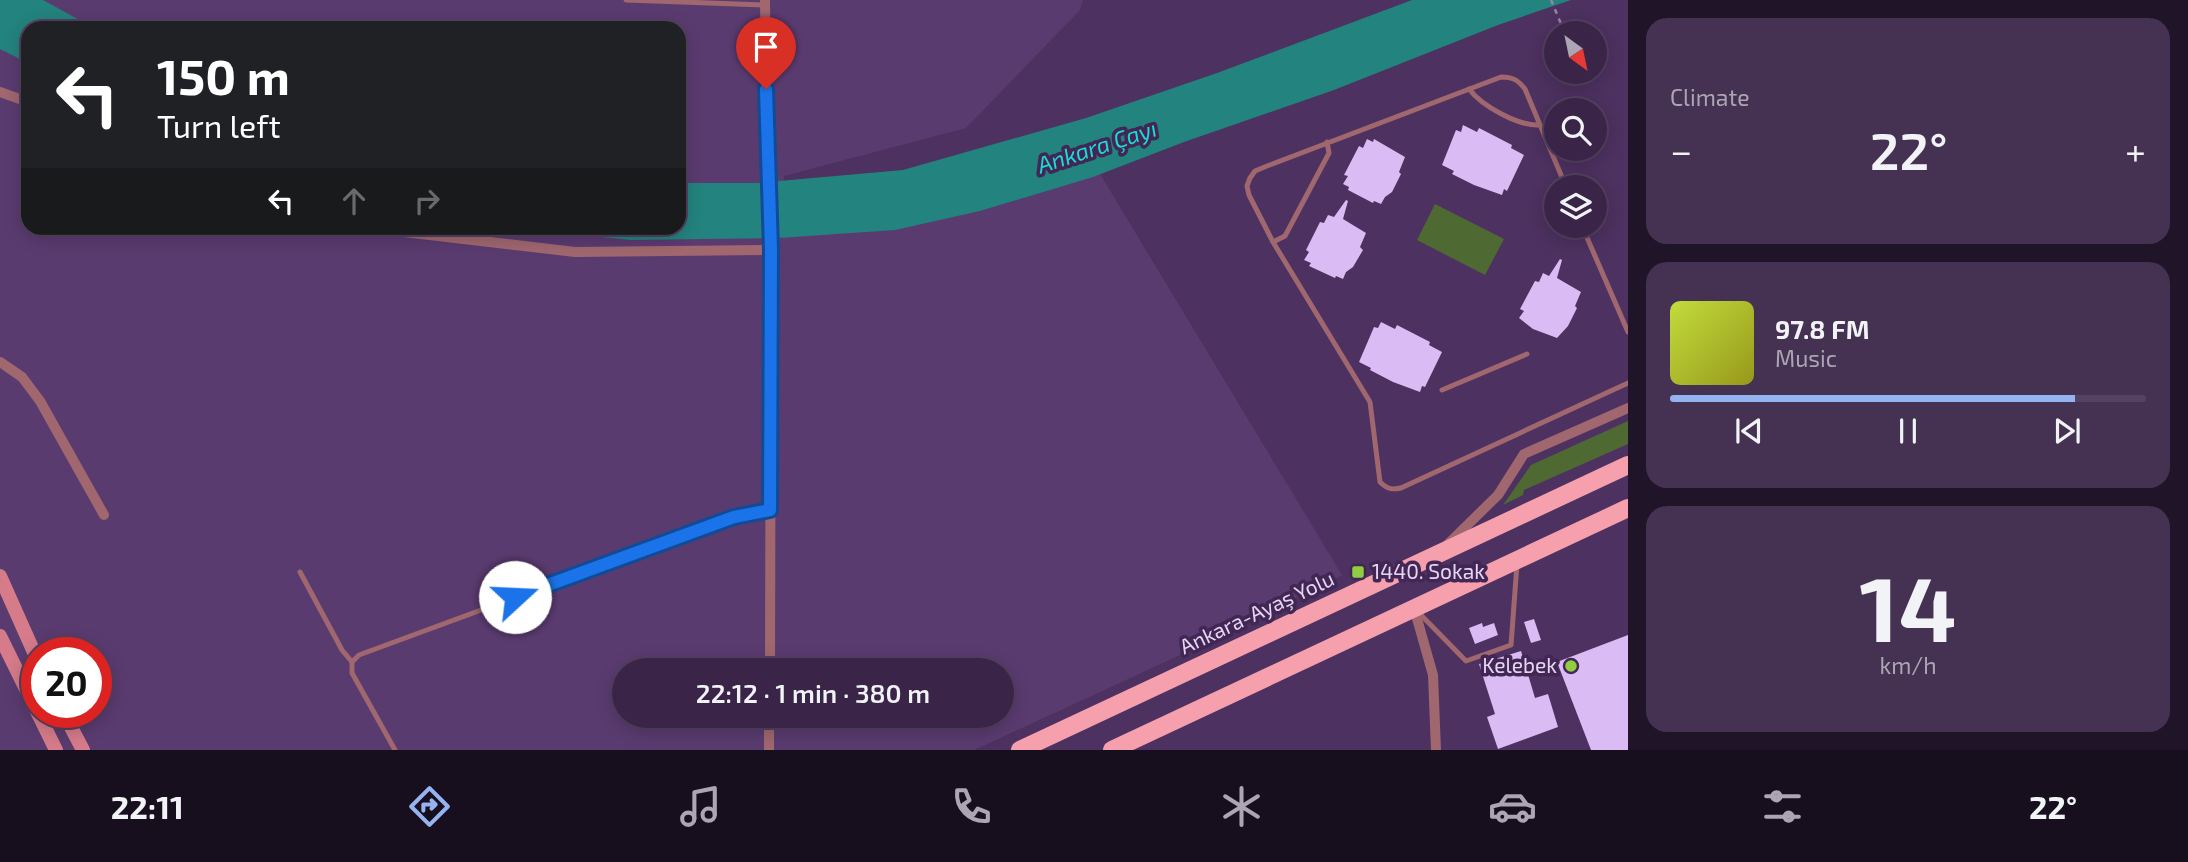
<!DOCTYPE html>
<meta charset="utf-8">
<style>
body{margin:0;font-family:"Exo 2",sans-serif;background:#453152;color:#f1f3f6;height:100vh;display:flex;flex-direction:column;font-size:26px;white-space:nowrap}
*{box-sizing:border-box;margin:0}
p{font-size:23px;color:#aba5b4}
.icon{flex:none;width:38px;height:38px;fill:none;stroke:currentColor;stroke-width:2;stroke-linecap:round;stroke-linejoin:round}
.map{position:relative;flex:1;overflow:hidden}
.details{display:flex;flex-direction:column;gap:18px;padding:18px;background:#201428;width:560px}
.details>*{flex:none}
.banner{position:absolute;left:21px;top:21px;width:665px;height:214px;border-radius:21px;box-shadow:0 4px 18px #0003,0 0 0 2px #544260;background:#202124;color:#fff;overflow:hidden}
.needle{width:46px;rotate:147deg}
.tools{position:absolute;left:1544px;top:21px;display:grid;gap:14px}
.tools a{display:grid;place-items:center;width:63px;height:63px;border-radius:50%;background:#3a2548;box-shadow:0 4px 18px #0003,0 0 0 2px #544260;font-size:35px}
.speed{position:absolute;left:21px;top:637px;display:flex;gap:14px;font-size:35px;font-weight:700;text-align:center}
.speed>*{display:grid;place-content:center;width:91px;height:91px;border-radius:50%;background:#3a2548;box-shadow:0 4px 18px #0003,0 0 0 2px #544260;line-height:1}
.speed .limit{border:10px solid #d22;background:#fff;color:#111}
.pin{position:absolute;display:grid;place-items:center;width:60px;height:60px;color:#fff;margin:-72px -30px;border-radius:50% 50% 50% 0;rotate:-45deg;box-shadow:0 0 7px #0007}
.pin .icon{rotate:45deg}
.me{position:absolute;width:77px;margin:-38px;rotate:70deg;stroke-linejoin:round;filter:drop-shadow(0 0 5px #0008)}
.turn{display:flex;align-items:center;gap:24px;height:147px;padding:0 21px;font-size:32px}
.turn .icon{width:91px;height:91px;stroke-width:2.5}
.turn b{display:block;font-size:49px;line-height:60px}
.lanes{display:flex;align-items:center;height:66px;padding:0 21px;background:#0003;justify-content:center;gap:35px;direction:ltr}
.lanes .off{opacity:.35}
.big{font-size:52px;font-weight:600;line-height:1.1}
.details .widget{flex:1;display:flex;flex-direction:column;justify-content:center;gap:10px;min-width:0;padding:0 24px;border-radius:21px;background:#453152}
.details .dial{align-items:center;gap:0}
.dial b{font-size:91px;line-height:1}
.song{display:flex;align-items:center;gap:21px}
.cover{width:84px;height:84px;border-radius:10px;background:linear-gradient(135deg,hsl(70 70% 55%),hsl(60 70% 35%))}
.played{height:7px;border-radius:4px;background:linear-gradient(90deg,#95b2f1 85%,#544260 85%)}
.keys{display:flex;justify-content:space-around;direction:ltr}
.heat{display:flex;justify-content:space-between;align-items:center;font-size:38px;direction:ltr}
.trip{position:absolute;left:612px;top:658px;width:402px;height:70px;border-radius:35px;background:#3a2548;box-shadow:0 4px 18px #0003,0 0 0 2px #544260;font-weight:600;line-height:70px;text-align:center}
.dock{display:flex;height:112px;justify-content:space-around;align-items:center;background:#170f1d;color:#aba5b4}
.dock .icon{width:49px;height:49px}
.dock .selected{color:#95b2f1}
.dock b{font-size:32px;color:#f1f3f6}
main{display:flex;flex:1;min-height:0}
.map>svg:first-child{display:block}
.built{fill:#5a3b70;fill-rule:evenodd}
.green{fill:#4f6933}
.water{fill:#23837e}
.building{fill:#dbbbf3}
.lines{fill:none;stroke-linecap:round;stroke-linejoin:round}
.path{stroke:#9882a8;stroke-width:2.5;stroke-dasharray:5 5;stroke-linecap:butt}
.service{stroke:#a0676f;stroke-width:5}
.minor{stroke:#a0676f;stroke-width:10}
.secondary{stroke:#d57b8a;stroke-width:14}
.trunk{stroke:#f6a0ae;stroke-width:18}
.route-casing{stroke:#114b97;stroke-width:18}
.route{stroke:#1a73e8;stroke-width:12}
.poi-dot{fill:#91cd40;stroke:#422755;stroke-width:2.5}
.labels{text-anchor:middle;stroke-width:7;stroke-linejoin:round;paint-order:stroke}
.poi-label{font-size:21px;fill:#e6d6f3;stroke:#422755;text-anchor:start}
.street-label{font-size:21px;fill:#e6d6f3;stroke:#422755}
.water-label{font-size:23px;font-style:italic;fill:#19dcd4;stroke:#422755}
</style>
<main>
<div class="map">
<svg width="1628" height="750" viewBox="0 0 1628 750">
<rect width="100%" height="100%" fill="#4d3160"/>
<path class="built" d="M0,0H1083L1080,10L966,128L784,176L780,238L980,211L1100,174L1342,575L1180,655L974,750H0ZM28,28H679V228H28ZM37,653H96V712H37ZM625,670H1003V716H625Z"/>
<g class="green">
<polygon points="1435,204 1504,239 1485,275 1417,240"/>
<polygon points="1628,421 1628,444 1524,490 1523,495 1503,505 1531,465"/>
</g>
<g class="water">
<polygon points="0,0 43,0 94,28 28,28 28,63 0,49"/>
<polygon points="1412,0 1571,0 1498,25 1334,90 1184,142 1093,177 980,211 895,230 779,238 630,240 516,228 679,228 679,183 757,183 903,170 1086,118 1217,73"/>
</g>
<g class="building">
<polygon points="1463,125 1477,132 1479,128 1512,145 1511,148 1524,155 1507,191 1504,189 1502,195 1474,185 1452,174 1454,171 1442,165 1456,130 1461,132"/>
<polygon points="1367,139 1373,142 1374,139 1405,157 1399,172 1401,174 1392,192 1385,197 1381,204 1374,201 1373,203 1348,190 1349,187 1343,184 1348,176 1344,175 1359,146 1363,148"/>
<polygon points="1346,200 1348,201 1343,219 1366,233 1360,247 1363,250 1353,267 1346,272 1343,279 1336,276 1335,278 1309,266 1311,263 1304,260 1309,252 1306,250 1320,222 1324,223 1328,215 1334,217"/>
<polygon points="1560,259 1562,260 1557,278 1581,292 1575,306 1577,308 1568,326 1557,338 1533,329 1519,318 1524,311 1520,309 1535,281 1539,282 1543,273 1549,276"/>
<polygon points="1381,322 1395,329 1397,325 1430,342 1429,345 1442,352 1425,387 1422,386 1420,392 1393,382 1370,370 1371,368 1359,362 1374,327 1378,328"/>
<polygon points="1534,619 1541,640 1531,643 1524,622"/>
<polygon points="1482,623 1483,627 1494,623 1498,635 1475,644 1469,628"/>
<polygon points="1628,635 1628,750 1591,750 1557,662"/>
<polygon points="1521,651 1535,698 1548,694 1558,727 1498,749 1487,717 1495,714 1479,664"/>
</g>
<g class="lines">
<polyline class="path" points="1551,0 1562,26"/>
<g class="service">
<polyline points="626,0 765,5"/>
<path d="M1469,89C1482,106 1518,126 1539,125"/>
<path d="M1566,187L1525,89C1518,80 1513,77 1501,77L1267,166L1255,171L1250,178L1247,186L1249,195L1273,242L1370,402L1380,482C1387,489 1392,490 1401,488L1628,383"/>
<polyline points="1582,226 1628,332"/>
<polyline points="1273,242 1285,236 1329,153 1327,142"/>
<polyline points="1442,390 1527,354"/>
<polyline points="300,572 342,650 352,662"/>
<polyline points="1419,613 1466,661 1511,645 1517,564"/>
<polyline points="395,750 352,673 352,662 359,655 734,517 770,510"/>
</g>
<g class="minor">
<polyline points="765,0 767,145 771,250 770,670"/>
<polyline points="0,92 28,102"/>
<polyline points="370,228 575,252 771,250"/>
<polyline points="0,362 22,377 40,401 104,515"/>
<polyline points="1448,544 1498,495 1524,454 1628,408"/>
<polyline points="1414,608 1433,675 1436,750"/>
<polyline points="769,750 769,716"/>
</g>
<g class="secondary">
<polyline points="0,576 37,659"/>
<polyline points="0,636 56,750"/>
<polyline points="63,712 83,750"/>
</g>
<g class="trunk">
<polyline points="1020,750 1628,465"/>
<polyline points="1112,750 1628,508"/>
</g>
</g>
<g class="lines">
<g class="route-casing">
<polyline id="route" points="515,597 734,517 770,510 771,250 766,89"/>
</g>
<use href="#route" class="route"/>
</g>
<g class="poi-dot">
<rect x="1351" y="565" width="14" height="14" rx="3.5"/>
<circle cx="1571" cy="666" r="7"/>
</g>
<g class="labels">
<g class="poi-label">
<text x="1372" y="579">1440. Sokak</text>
<text x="1557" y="673" text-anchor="end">Kelebek</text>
</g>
<g class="street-label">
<text transform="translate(1257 613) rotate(-25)" y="7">Ankara-Ayaş Yolu</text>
</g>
<g class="water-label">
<text transform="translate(1097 147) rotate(-18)" y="8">Ankara Çayı</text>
</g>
</g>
</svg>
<div class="tools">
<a><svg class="needle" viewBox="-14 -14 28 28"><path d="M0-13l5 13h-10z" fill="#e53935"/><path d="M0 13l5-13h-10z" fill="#aba5b4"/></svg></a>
<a><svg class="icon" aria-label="search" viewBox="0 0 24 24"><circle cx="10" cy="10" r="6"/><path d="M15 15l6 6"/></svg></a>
<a><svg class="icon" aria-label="layers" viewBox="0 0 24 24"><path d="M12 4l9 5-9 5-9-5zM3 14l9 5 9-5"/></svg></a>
</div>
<div class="speed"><div class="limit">20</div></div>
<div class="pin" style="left:766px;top:89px;background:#d93025"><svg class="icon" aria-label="arrive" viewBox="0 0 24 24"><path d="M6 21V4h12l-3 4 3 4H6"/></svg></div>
<svg class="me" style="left:515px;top:597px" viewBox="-20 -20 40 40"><circle r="19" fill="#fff"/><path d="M0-13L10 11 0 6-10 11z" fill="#1a73e8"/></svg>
<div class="trip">22:12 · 1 min · 380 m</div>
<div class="banner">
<div class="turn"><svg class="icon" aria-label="left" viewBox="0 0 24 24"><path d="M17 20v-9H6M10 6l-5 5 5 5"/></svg><div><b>150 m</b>Turn left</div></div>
<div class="lanes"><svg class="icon" aria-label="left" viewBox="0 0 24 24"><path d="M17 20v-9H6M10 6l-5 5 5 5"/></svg><svg class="icon off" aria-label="ahead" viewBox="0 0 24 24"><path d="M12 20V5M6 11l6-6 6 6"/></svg><svg class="icon off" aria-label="right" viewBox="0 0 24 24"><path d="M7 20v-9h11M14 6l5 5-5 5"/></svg></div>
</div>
</div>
<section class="details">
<div class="widget"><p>Climate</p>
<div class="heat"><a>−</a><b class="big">22°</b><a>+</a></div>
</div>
<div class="widget">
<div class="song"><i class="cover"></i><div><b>97.8 FM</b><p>Music</p></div></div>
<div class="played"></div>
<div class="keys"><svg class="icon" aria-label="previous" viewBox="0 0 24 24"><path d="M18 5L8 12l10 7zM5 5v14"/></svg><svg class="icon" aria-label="pause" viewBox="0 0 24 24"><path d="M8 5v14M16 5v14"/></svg><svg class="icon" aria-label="next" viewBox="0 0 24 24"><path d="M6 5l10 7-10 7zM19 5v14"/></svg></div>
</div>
<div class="widget dial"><b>14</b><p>km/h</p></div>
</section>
</main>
<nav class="dock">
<b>22:11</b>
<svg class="icon selected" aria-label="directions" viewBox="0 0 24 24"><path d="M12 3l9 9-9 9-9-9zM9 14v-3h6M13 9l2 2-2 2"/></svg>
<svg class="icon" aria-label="music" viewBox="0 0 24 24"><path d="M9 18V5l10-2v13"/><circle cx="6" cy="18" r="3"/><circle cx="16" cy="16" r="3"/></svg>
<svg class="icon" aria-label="phone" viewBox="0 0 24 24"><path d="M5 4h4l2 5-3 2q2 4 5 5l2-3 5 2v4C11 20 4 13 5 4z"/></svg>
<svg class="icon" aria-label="climate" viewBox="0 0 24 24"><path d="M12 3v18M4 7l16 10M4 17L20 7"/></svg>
<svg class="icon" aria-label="car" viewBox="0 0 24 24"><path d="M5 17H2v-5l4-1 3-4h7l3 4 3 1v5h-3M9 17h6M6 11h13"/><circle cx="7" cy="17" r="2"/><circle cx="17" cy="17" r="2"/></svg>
<svg class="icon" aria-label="filters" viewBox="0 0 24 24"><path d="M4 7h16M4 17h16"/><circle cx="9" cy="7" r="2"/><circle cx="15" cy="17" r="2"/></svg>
<b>22°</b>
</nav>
